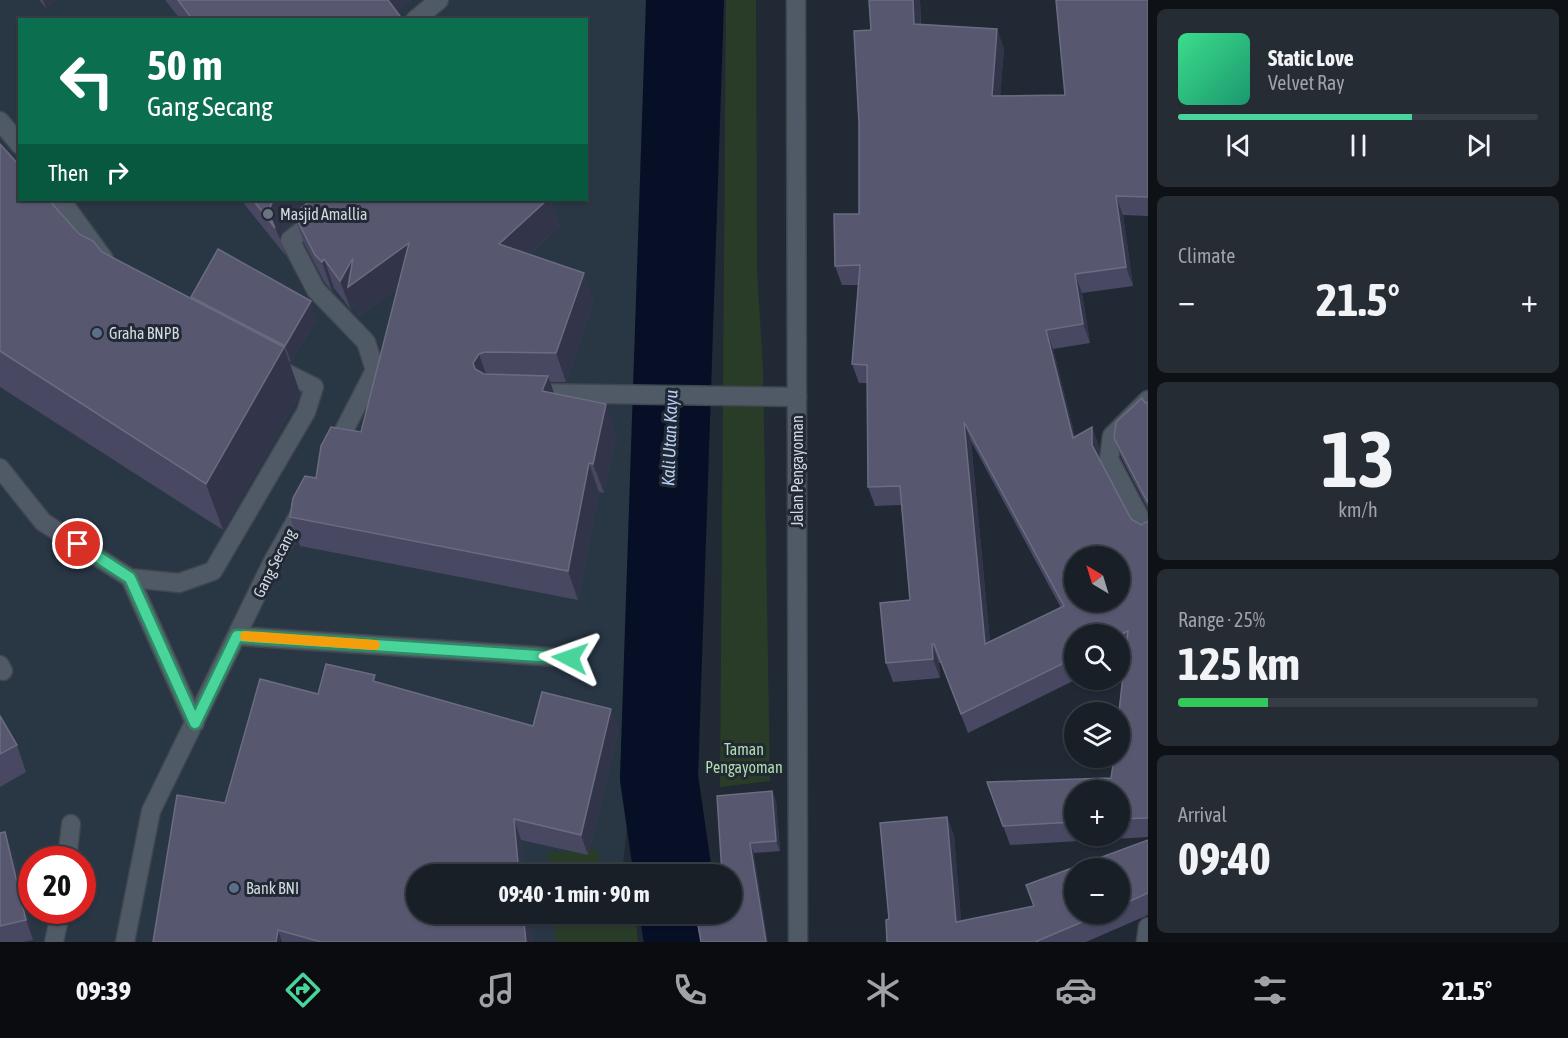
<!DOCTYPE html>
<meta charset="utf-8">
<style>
body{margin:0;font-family:"Asap Condensed",sans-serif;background:#262c33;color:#f1f3f6;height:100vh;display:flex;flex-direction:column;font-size:22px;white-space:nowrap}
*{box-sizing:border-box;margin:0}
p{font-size:20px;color:#9fa2a7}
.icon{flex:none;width:33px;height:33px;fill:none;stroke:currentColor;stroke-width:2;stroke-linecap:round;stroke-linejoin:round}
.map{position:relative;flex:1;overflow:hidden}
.sheet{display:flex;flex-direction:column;gap:9px;padding:9px;background:#0e1115;width:420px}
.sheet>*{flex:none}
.top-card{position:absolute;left:18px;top:18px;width:570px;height:183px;border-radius:0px;box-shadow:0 2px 4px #0004,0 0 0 2px #373d44;background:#0b6e4f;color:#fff;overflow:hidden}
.needle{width:39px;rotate:322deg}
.tools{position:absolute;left:1064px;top:546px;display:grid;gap:12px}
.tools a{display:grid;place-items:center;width:66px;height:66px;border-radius:50%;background:#191f27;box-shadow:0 2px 4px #0004,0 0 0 2px #373d44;font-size:30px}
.speed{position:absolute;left:18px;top:846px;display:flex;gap:12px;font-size:30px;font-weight:700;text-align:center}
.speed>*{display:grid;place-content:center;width:78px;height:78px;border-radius:50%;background:#191f27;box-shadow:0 2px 4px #0004,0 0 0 2px #373d44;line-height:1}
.speed .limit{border:9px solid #d22;background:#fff;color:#111}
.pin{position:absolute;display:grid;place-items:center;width:51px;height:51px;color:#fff;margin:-26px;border:3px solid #fff;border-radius:50%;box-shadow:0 2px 6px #0007}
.me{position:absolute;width:66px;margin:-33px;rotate:274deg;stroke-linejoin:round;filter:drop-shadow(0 0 4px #0008)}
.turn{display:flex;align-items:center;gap:21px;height:126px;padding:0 30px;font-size:27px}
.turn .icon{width:78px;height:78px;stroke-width:2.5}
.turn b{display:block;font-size:42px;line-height:51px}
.then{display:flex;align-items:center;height:57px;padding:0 30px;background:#0003;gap:12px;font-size:22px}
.big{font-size:45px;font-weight:700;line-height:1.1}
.sheet .card{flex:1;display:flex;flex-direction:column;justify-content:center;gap:9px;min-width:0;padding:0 21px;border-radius:9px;background:#262c33}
.sheet .dial{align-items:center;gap:0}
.dial b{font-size:78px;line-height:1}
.song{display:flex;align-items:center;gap:18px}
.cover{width:72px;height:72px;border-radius:9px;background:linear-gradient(135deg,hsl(150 70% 55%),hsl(160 70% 35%))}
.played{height:6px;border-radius:3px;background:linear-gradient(90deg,#49d49c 65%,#373d44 65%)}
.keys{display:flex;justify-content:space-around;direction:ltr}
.heat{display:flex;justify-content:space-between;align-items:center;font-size:33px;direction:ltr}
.charge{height:9px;border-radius:4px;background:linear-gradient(90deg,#34c759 25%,#373d44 0)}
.trip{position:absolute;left:406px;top:864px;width:336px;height:60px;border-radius:30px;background:#191f27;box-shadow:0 2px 4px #0004,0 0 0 2px #373d44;font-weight:700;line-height:60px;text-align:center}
.tabs{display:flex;height:96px;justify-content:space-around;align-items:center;background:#0a0c10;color:#9fa2a7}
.tabs .icon{width:42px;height:42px}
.tabs .on{color:#49d49c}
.tabs b{font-size:27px;color:#f1f3f6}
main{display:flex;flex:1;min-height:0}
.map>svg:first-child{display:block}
.built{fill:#293644;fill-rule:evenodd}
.green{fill:#293c28}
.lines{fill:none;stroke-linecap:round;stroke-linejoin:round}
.river{stroke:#060f25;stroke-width:78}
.service-casing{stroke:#3e464e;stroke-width:21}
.minor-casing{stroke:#3e464e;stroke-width:21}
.service{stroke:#505a66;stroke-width:18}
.minor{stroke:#505a66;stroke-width:18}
.wall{fill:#484862;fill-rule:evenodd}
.shaded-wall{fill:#32354a}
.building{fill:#575870;stroke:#6b6c82;stroke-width:1.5;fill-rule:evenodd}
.route-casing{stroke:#2f8a65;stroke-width:15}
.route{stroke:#49d49c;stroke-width:10}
.slow{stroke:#f59e0b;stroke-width:10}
.worship-dot{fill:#6b7280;stroke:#212934;stroke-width:2}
.service-dot{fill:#5c6f8a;stroke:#212934;stroke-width:2}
.labels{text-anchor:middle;stroke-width:6;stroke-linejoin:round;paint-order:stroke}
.poi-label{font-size:16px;fill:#d3d9e0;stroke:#212934;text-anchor:start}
.street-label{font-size:16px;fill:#d3d9e0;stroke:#212934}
.park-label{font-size:16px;fill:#b2ddaf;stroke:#212934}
.water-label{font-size:18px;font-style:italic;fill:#b8cef7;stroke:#212934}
</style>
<main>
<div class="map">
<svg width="1148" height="942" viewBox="0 0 1148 942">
<rect width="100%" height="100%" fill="#212934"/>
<path class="built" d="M0,0H714V15L622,874H417V914H618L615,942H0ZM20,20H586V200H20ZM32,860H82V910H32Z"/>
<g class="green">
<polygon points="726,0 756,0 757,272 763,368 770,781 720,787"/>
<polygon points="598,850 601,874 550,874 548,852"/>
<polygon points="553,914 635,914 638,942 556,942"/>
</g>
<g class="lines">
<g class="river">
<polyline points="673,874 659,778 685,0"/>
<polyline points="679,914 683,942"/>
</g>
<g class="service-casing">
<g id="service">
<polyline points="415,20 439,0"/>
<polyline points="0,121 20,145"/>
<polyline points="61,200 104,259"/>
<polyline points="0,468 43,522 130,578 179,583 213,571 306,412 314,387 274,367"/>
<polyline points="130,578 195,723"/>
<polyline points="237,636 569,658"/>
<polyline points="0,665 3,671"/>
<polyline points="67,860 71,824"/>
<polyline points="54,942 61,910"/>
</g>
</g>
<g class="minor-casing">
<g id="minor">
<polyline points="796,0 798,942"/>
<polyline points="317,219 290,240 316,290 366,342 375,370 334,450"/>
<polyline points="532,393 797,397"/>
<polyline points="1148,400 1112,436 1109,459 1148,533"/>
<polyline points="125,942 151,811 272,563 304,506"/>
<polyline points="1146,942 1148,927"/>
</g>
</g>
<use href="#service" class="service"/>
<use href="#minor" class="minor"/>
</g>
<g class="wall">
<polygon points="39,0 56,0 46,8"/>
<polygon points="165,0 411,0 397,12 403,20 181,20"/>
<path d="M920,0L921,24L1004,48L1000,96L1065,95L1148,0V216L1123,215L1133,286L1082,293L1090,343L1053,349L1075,437L1099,446V459L1131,519L1141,525L1148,521V837L1010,845L987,782L1111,778L1125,654L1119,658V634H1074V680H1075L968,733L941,663H939L940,678L893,682L886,663L910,600L901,505L875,506L868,487L867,383H859L852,364L858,285H842L835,266L859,214ZM971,441L1061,608L990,642ZM1074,790H1119V836H1074Z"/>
<polygon points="0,144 79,234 102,252 192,299 191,297 317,318 291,362 289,361 300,393 223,530 0,387"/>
<polygon points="241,200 550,200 560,226 529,255 594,301 566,382 550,382 554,393 616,433 604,493 599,492 578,600 300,546 290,517 316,478 361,432 398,288 359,316 354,304 351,310 334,288 332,291 325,283 304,243 296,221 283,231 280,239 286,256"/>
<polygon points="1148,402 1148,509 1121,457 1114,438 1145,403"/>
<polygon points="378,682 533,726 619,729 588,855 521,840 525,874 417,874 417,914 529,914 532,942 153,942 225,803 318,694"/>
<polygon points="0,716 17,745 26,772 0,787"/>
<polygon points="772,791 776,801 780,851 754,853 722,874"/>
<path d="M947,817L954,836L961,921L1033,906L1148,840V915L1086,942H887L889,919ZM1119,868V914H1074Z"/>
<polygon points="0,833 13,852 33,940 23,942 0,942"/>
</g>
<g class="shaded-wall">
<polygon points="43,0 56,0 46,8"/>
<polygon points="383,0 411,0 390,19"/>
<polygon points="913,0 920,0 921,43 914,24"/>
<polygon points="997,29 1004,48 999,115 992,96"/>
<polygon points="1116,196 1123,215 1133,286 1126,267"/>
<polygon points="276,200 307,200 311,210 294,214 296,221 283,231 280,239 268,212 272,203"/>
<polygon points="547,200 550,200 560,226 509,273 499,244"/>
<polygon points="409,243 420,272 359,316 354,304 351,310 340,281 353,258"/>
<polygon points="324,259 334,288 332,291 322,262"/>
<polygon points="584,273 594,301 566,382 556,353"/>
<polygon points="1075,274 1082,293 1090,343 1083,324"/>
<polygon points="311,301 317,318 291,362 285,346"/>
<polygon points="1046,330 1053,349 1080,457 1073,438"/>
<polygon points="284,347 300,393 223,530 206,484"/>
<polygon points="479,354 489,383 475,369 473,363"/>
<polygon points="548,376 558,404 542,391"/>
<polygon points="606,404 616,433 604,493 593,464"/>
<polygon points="964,422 971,441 992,664 985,644"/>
<polygon points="1092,427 1099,446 1099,464 1092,445"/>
<polygon points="589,463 599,492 578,600 568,571"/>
<polygon points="932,644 939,663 940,678 933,659"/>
<polygon points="611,709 619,729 588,855 581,835"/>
<polygon points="772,791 776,801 780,851 776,841"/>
<polygon points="947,817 954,836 963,941 956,922"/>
<polygon points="514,819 521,840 525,874 519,874"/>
<polygon points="5,832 13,852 33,940 26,920"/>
<polygon points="750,843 754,853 768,942 766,942"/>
<polygon points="523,914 529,914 532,942 526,942"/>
<polygon points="278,930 282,942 276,942"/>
</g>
<g class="building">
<polygon points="178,0 388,0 403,20 193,20"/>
<path d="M869,0H913L914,24L997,29L992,96L1065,95L1056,0H1148V197L1116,196L1126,267L1075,274L1083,324L1046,330L1073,438L1092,427V445L1131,519L1141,525L1148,521V818L1119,819V790H1074V822L1003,826L987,782L1111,778L1114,758H1119V712L1128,631L1119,635L1074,634V658L961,714L934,644H932L933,659L886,663L880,603L910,600L900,486L868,487L867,365L852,364L860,265L835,266L834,214H859V123L854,31L871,30ZM964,422L1064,606L985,644ZM1074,556H1119V602H1074Z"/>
<polygon points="0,144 20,166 20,200 49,200 79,234 93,241 102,252 284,347 206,484 0,351"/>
<polygon points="253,200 276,200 272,203 268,212 275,228"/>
<polygon points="311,200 547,200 499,244 584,273 556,353 485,352 479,354 473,363 475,369 484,374 548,376 542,391 606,404 593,464 589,463 568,571 290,517 293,498 305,476 316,478 321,446 331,427 361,432 409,243 348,287 353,258 340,281 324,259 322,262 315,255 294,214"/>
<polygon points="218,249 311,301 285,346 191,297"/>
<polygon points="1142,398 1145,403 1148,402 1148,503 1114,438 1116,422"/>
<polygon points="326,664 375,675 373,681 533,726 542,692 611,709 581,835 514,819 519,874 417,874 417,914 523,914 526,942 321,942 278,930 276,942 153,942 177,795 225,803 260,679 318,694"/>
<polygon points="0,716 17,745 0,754"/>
<polygon points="772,791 776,841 750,843 766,942 701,942 696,914 732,914 732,874 718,874 722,874 717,796"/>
<polygon points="947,817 956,922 1034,906 1026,885 1148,840 1148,893 1119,906 1119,868 1074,868 1074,914 1101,914 1035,942 1039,942 887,942 886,920 889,919 880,823"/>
<polygon points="5,832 26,920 0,926 0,833"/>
</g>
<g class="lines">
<g class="route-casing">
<polyline id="route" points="78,544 130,578 195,723 237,636 570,658"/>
</g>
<use href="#route" class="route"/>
<polyline class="slow" points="245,636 375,645"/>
</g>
<circle class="worship-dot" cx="268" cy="214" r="6"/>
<g class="service-dot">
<circle cx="97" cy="333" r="6"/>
<circle cx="234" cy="888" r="6"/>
</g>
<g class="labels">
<g class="poi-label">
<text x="280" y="220">Masjid Amallia</text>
<text x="109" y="339">Graha BNPB</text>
<text x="246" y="894">Bank BNI</text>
</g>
<g class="street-label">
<text transform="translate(797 471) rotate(-90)" y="6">Jalan Pengayoman</text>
<text transform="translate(274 563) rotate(-63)" y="6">Gang Secang</text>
</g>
<g class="park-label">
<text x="744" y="755">Taman<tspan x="744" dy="18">Pengayoman</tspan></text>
</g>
<g class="water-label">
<text transform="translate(670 438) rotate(-88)" y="6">Kali Utan Kayu</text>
</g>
</g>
</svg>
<div class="tools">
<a><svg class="needle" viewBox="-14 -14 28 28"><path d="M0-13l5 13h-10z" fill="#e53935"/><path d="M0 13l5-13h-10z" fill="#9fa2a7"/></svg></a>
<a><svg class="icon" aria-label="search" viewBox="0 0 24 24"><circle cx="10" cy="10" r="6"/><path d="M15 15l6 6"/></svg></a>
<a><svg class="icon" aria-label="layers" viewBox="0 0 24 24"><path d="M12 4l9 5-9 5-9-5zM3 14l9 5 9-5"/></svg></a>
<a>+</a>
<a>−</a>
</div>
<div class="speed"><div class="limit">20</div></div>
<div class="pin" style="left:78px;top:544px;background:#d93025"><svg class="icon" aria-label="arrive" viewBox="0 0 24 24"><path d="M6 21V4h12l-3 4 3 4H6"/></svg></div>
<svg class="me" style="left:570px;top:658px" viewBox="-20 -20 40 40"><path d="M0-17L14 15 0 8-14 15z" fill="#49d49c" stroke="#fff" stroke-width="4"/></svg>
<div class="trip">09:40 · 1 min · 90 m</div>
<div class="top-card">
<div class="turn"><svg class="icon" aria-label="left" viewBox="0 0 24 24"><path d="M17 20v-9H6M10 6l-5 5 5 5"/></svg><div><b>50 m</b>Gang Secang</div></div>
<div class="then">Then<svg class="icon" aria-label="right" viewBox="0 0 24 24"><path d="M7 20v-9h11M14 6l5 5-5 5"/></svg></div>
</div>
</div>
<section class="sheet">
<div class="card">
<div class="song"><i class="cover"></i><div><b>Static Love</b><p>Velvet Ray</p></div></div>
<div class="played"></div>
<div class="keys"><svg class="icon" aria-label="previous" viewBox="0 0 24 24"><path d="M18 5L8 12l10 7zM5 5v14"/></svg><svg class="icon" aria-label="pause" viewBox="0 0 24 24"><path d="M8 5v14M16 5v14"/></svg><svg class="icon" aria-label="next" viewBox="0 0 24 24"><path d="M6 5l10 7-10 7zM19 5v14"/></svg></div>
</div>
<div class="card"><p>Climate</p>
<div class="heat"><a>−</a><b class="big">21.5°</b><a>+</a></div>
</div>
<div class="card dial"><b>13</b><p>km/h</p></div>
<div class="card"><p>Range · 25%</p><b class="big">125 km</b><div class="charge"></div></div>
<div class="card"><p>Arrival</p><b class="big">09:40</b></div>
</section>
</main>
<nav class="tabs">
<b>09:39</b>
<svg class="icon on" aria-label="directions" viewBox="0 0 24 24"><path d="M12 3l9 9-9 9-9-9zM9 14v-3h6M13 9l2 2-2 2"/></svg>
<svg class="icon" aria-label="music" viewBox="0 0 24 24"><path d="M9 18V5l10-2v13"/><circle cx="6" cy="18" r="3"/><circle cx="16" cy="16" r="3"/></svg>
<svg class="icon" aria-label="phone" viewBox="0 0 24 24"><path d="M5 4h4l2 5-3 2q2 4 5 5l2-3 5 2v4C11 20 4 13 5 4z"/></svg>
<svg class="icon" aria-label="climate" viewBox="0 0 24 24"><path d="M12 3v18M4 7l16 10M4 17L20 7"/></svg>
<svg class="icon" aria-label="car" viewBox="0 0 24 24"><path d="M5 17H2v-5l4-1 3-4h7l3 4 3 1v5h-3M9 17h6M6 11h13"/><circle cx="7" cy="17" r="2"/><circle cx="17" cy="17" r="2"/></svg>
<svg class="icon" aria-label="filters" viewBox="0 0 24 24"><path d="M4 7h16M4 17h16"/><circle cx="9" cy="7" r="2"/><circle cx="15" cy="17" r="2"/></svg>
<b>21.5°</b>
</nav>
